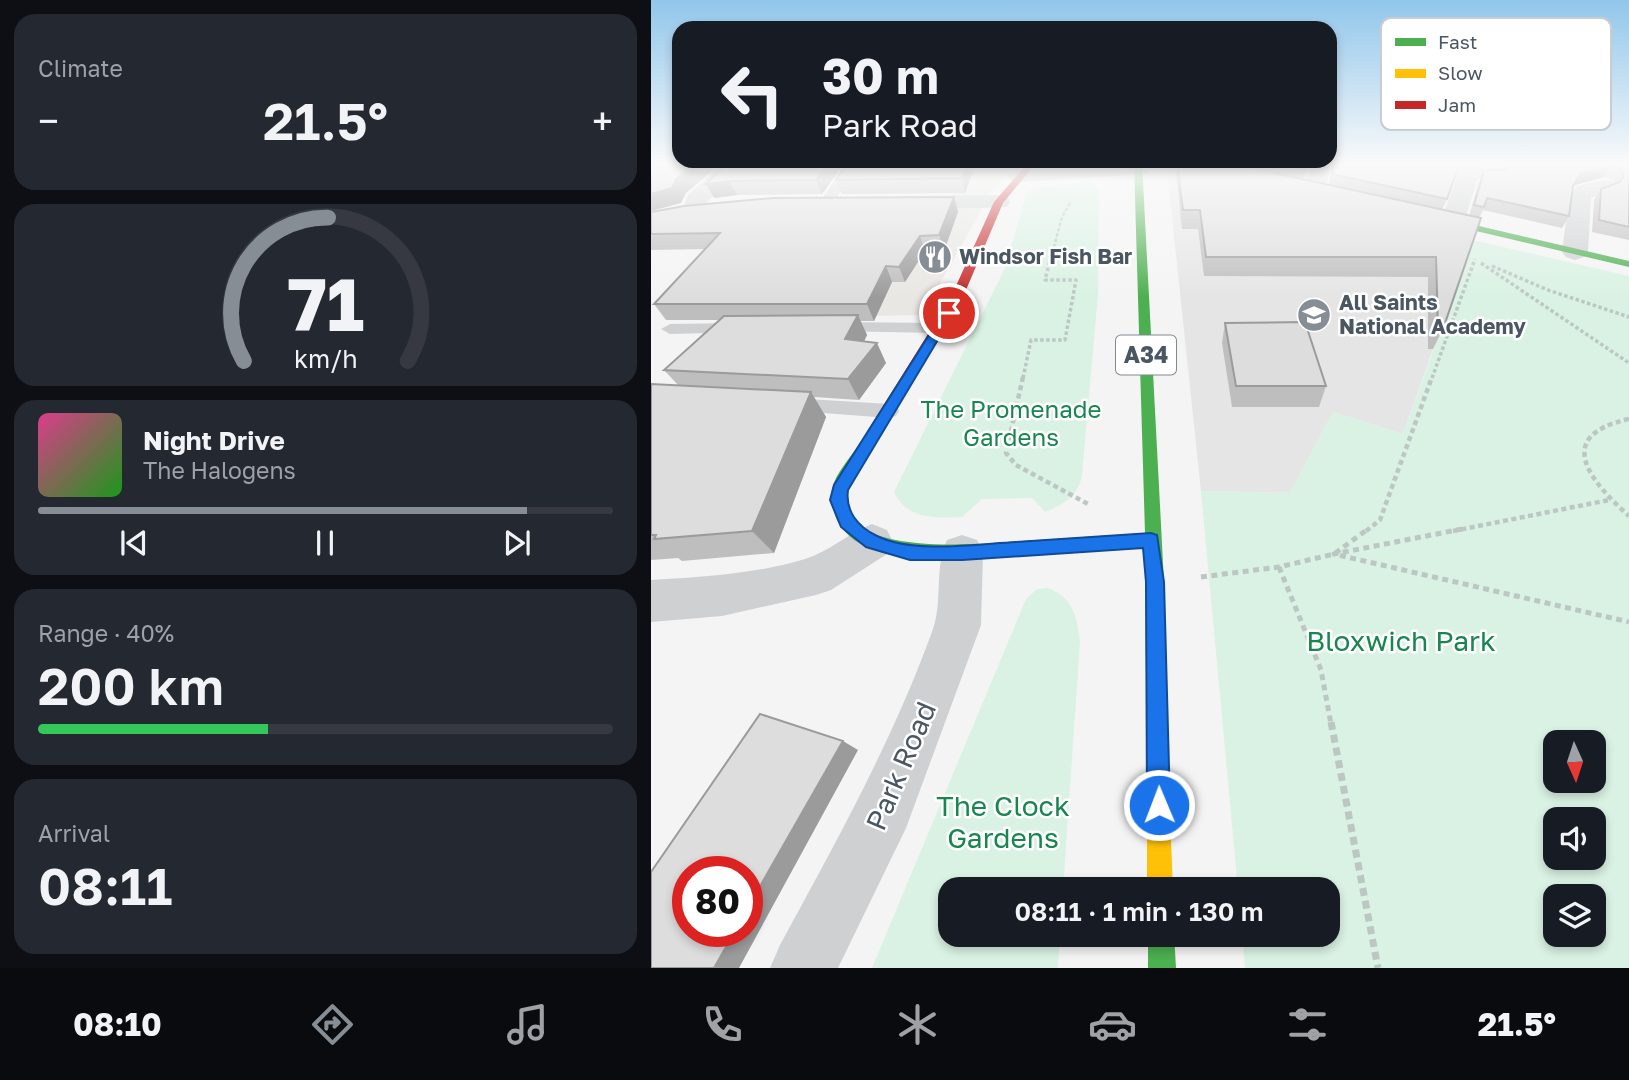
<!DOCTYPE html>
<meta charset="utf-8">
<style>
body{margin:0;font-family:"Golos Text",sans-serif;background:#242831;color:#f1f3f6;height:100vh;display:flex;flex-direction:column;font-size:26px;white-space:nowrap}
*{box-sizing:border-box;margin:0}
p{font-size:23px;color:#9ea1a6}
.icon{flex:none;width:38px;height:38px;fill:none;stroke:currentColor;stroke-width:2;stroke-linecap:round;stroke-linejoin:round}
.map{position:relative;flex:1;overflow:hidden}
.panel{display:flex;flex-direction:column;gap:14px;padding:14px;background:#0d0f14;width:651px}
.panel>*{flex:none}
.guide{position:absolute;left:21px;top:21px;width:665px;height:147px;border-radius:21px;box-shadow:0 4px 10px #0003;background:#171b24;color:#f1f3f6;overflow:hidden}
.needle{width:46px;rotate:177deg}
.buttons{position:absolute;left:892px;top:730px;display:grid;gap:14px}
.buttons a{display:grid;place-items:center;width:63px;height:63px;border-radius:14px;background:#171b24;box-shadow:0 4px 10px #0003;font-size:35px}
.speed{position:absolute;left:21px;top:856px;display:flex;gap:14px;font-size:35px;font-weight:700;text-align:center}
.speed>*{display:grid;place-content:center;width:91px;height:91px;border-radius:50%;background:#171b24;box-shadow:0 4px 10px #0003;line-height:1}
.speed .limit{border:10px solid #d22;background:#fff;color:#111}
.pin{position:absolute;display:grid;place-items:center;width:60px;height:60px;color:#fff;margin:-30px;border:4px solid #fff;border-radius:50%;box-shadow:0 2px 7px #0007}
.me{position:absolute;width:77px;margin:-38px;rotate:359deg;stroke-linejoin:round;filter:drop-shadow(0 0 5px #0008)}
.turn{display:flex;align-items:center;gap:24px;height:147px;padding:0 35px;font-size:32px}
.turn .icon{width:91px;height:91px;stroke-width:2.5}
.turn b{display:block;font-size:49px;line-height:60px}
.big{font-size:52px;font-weight:600;line-height:1.1}
.panel .widget{flex:1;display:flex;flex-direction:column;justify-content:center;gap:10px;min-width:0;padding:0 24px;border-radius:21px;background:#242831}
.panel .dial{align-items:center;gap:0}
.dial svg{height:182px;overflow:visible;fill:none;stroke:#363941;stroke-width:7;stroke-linecap:round;text-anchor:middle}
.dial text{fill:#f1f3f6;stroke:none}
.song{display:flex;align-items:center;gap:21px}
.cover{width:84px;height:84px;border-radius:10px;background:linear-gradient(135deg,hsl(330 70% 55%),hsl(120 70% 35%))}
.played{height:7px;border-radius:4px;background:linear-gradient(90deg,#868d94 85%,#363941 85%)}
.keys{display:flex;justify-content:space-around;direction:ltr}
.heat{display:flex;justify-content:space-between;align-items:center;font-size:38px;direction:ltr}
.charge{height:10px;border-radius:5px;background:linear-gradient(90deg,#34c759 40%,#363941 0)}
.trip{position:absolute;left:287px;top:877px;width:402px;height:70px;border-radius:21px;background:#171b24;box-shadow:0 4px 10px #0003;font-weight:600;line-height:70px;text-align:center}
.tab-bar{display:flex;height:112px;justify-content:space-around;align-items:center;background:#090b0e;color:#9ea1a6}
.tab-bar .icon{width:49px;height:49px}
.tab-bar .current{color:#868d94}
.tab-bar b{font-size:32px;color:#f1f3f6}
main{display:flex;flex:1;min-height:0}
.map>svg:first-child{display:block}
.commercial{fill:#e8e7e3}
.education{fill:#e6e5e6}
.green{fill:#d9f2e3;fill-rule:evenodd}
.lines{fill:none;stroke-linecap:round;stroke-linejoin:round}
.path-far4{stroke:#bcc7c4;stroke-width:2.5;stroke-dasharray:3.5 2;stroke-linecap:butt}
.path-far3{stroke:#bcc7c4;stroke-width:3.5;stroke-dasharray:3.5 2.5;stroke-linecap:butt}
.path-far2{stroke:#bcc7c4;stroke-width:4.5;stroke-dasharray:5 3.5;stroke-linecap:butt}
.path-far1{stroke:#bcc7c4;stroke-width:5;stroke-dasharray:6 4.5;stroke-linecap:butt}
.path{stroke:#bcc7c4;stroke-width:7;stroke-dasharray:8 5;stroke-linecap:butt}
.lane{fill:#ced0d2;fill-rule:evenodd}
.street{fill:#ced0d2;fill-rule:evenodd}
.fast{fill:#4caf50;fill-rule:evenodd}
.slow{fill:#ffc107;fill-rule:evenodd}
.jam{fill:#c62828;fill-rule:evenodd}
.wall{fill:#bebebf}
.shaded-wall{fill:#9b9b9b}
.building{fill:#ddddde;stroke:#9b9b9b;stroke-width:2}
.route{fill:#1a73e8;stroke:#114b97;stroke-width:2}
.labels{text-anchor:middle;stroke-width:5;stroke-linejoin:round;paint-order:stroke}
.far-poi-label{font-size:21px;font-weight:bold;fill:#4a5661;stroke:#fff;text-anchor:start}
.shield{fill:#fff;stroke:#808990;stroke-width:2}
.shield-label{font-size:23px;font-weight:bold;fill:#4a5661}
.park-label{font-size:24px;fill:#17864f;stroke:#fff}
.near-park-label{font-size:28px;fill:#17864f;stroke:#fff}
.near-street-label{font-size:28px;fill:#4a5661;stroke:#fff}
.key{fill:#fff;stroke:#c9ccd0;stroke-width:2}
.key-label{font-size:19px;fill:#4a5661}
</style>
<main>
<section class="panel">
<div class="widget"><p>Climate</p>
<div class="heat"><a>−</a><b class="big">21.5°</b><a>+</a></div>
</div>
<div class="widget dial"><svg viewBox="0 0 100 80">
<path d="M14 69A42 42 0 1 1 86 69"/>
<path d="M14 69A42 42 0 0 1 51 6" stroke="#868d94"/>
<text x="50" y="56" font-size="32" font-weight="700">71</text>
<text x="50" y="72" font-size="11">km/h</text>
</svg></div>
<div class="widget">
<div class="song"><i class="cover"></i><div><b>Night Drive</b><p>The Halogens</p></div></div>
<div class="played"></div>
<div class="keys"><svg class="icon" aria-label="previous" viewBox="0 0 24 24"><path d="M18 5L8 12l10 7zM5 5v14"/></svg><svg class="icon" aria-label="pause" viewBox="0 0 24 24"><path d="M8 5v14M16 5v14"/></svg><svg class="icon" aria-label="next" viewBox="0 0 24 24"><path d="M6 5l10 7-10 7zM19 5v14"/></svg></div>
</div>
<div class="widget"><p>Range · 40%</p><b class="big">200 km</b><div class="charge"></div></div>
<div class="widget"><p>Arrival</p><b class="big">08:11</b></div>
</section>
<div class="map">
<svg width="978" height="968" viewBox="0 0 978 968">
<rect width="100%" height="100%" fill="#f4f4f4"/>
<polygon class="commercial" points="318,163 370,163 341,191 271,315 166,317 295,209"/>
<polygon class="education" points="516,170 542,170 810,270 752,434 682,412 639,493 550,491"/>
<g class="green">
<path d="M439,182L446,185L448,190L447,294L431,475C427,497 413,504 394,512L381,498L331,499L311,517C285,518 256,520 243,492L354,268L376,192L388,187Z"/>
<path d="M822,240L978,276V968H594L591,935L677,934V889H587L550,491L639,493L682,412L752,434ZM905,742H943V780H905ZM905,819H943V858H905ZM905,896H943V934H905Z"/>
<path d="M397,588C422,597 426,617 429,641L412,889H299V934L409,935L407,968H221L375,599L386,589Z"/>
</g>
<g class="lines">
<polyline class="path-far4" points="400,258 411,217 420,201"/>
<g class="path-far3">
<polyline points="830,263 978,363"/>
<polyline points="841,266 897,290 978,317"/>
<polyline points="372,378 380,340 414,340 425,280 394,280 400,256"/>
<polyline points="781,378 824,259"/>
</g>
<g class="path-far2">
<polyline points="372,377 355,453 365,465 437,504"/>
<path d="M978,419C901,436 939,481 978,516"/>
<polyline points="715,531 729,520 781,377"/>
<polyline points="802,531 958,500"/>
</g>
<g class="path-far1">
<polyline points="811,529 683,554 978,622"/>
<polyline points="628,567 670,670 680,724"/>
<polyline points="550,577 628,567 683,554 717,529"/>
</g>
<polyline class="path" points="680,722 727,968"/>
<g class="lane">
<polygon points="195,163 207,163 180,207 170,207 168,204"/>
<polygon points="184,322 289,323 298,328 289,333 178,331 175,327"/>
<polygon points="90,323 96,324 99,328 96,332 19,334 10,329 19,324"/>
<polygon points="140,398 238,404 245,406 248,411 245,416 238,418 133,410 130,405 133,400"/>
</g>
<g class="street">
<polygon points="73,163 94,163 56,202 50,215 34,215 31,210 37,195"/>
<path d="M659,163H679C679,174 676,185 670,195H654L651,190L659,172Z"/>
<polygon points="780,163 842,168 849,170 852,174 849,178 826,180 813,223 809,228 793,228 789,223 806,177 782,168"/>
<polygon points="488,164 495,166 498,170 495,174 367,182 360,180 357,176 360,172 367,170"/>
<polygon points="953,180 961,181 964,186 961,191 940,198 937,252 933,257 924,260 915,257 911,252 918,198 926,186"/>
<polygon points="348,195 356,197 359,202 356,207 252,210 244,208 241,203 244,198 252,196"/>
<path d="M221,524L236,530L242,542L236,554L180,590L165,595L71,616L0,622V580C51,577 105,574 154,559C178,552 197,533 221,524Z"/>
<path d="M311,535L326,540L332,553L330,625L255,828L187,968H119L129,945C185,842 242,740 282,629C292,600 283,568 296,540Z"/>
</g>
<g class="fast">
<path d="M483,163H491L513,582L518,792L515,800L507,803L499,800L496,792L494,548C458,550 423,552 387,555C337,558 213,576 186,520C182,510 179,500 181,489C185,472 200,457 209,443L214,442L221,447C210,466 190,486 198,510C213,559 347,542 386,540C422,538 458,535 494,533Z"/>
<polygon points="777,214 978,261 978,267 774,219 772,217"/>
<polygon points="497,934 523,934 525,968 497,968"/>
</g>
<polygon class="slow" points="507,781 515,784 518,792 522,889 496,889 496,792 499,784"/>
<polygon class="jam" points="377,163 385,163 352,203 312,297 219,451 209,451 207,447 209,443 300,297 343,202"/>
</g>
<g class="wall">
<polygon points="76,163 193,163 171,194 86,195 63,198"/>
<polygon points="196,163 325,163 314,193 191,194 185,180"/>
<polygon points="524,163 657,163 653,179 678,185 681,167 680,163 794,163 796,199 791,210 818,216 828,182 833,171 851,169 850,167 798,163 978,163 978,240 941,232 943,200 950,189 965,184 963,180 953,177 924,185 922,188 918,216 911,228 832,210 828,218 792,329 782,349 777,349 777,277 553,276 547,229 531,229"/>
<polygon points="303,197 307,212 293,251 274,251 254,282 241,282 223,321 209,321 216,335 213,341 235,363 208,400 163,397 175,417 123,553 31,561 27,558 0,560 0,384 27,385 13,370 68,320 15,320 3,304 54,249 0,250 0,212"/>
<polygon points="574,323 675,386 668,407 581,407 571,343"/>
</g>
<g class="shaded-wall">
<polygon points="46,163 70,163 35,193 30,203 0,211 0,194 26,178"/>
<polygon points="178,163 193,163 171,194 165,180"/>
<polygon points="317,163 325,163 314,193 311,178"/>
<polygon points="960,166 953,177 924,185 915,198 930,173"/>
<polygon points="78,181 86,195 63,198 55,184"/>
<polygon points="303,197 307,212 293,251 288,235"/>
<polygon points="269,236 274,251 254,282 248,267"/>
<polygon points="235,266 241,282 223,321 216,304"/>
<polygon points="207,315 216,335 204,360 194,339"/>
<polygon points="226,343 235,363 208,400 197,379"/>
<polygon points="160,392 175,417 123,553 101,531"/>
<polygon points="192,741 207,750 88,968 63,968 84,931 96,931 96,909"/>
</g>
<g class="building">
<polygon points="0,163 46,163 26,178 21,188 0,194"/>
<polygon points="76,163 178,163 165,180 78,181 55,184"/>
<polygon points="196,163 317,163 311,178 185,180"/>
<polygon points="526,163 578,163 830,218 792,329 787,328 785,257 555,257 549,210 532,210"/>
<polygon points="683,163 794,163 807,168 796,199 681,174"/>
<polygon points="860,163 978,163 978,227 948,220 950,189 969,182 973,176 970,169 960,166 930,173 922,186 918,216 836,198 833,207 823,205 833,171 856,169"/>
<polygon points="303,197 288,235 269,236 248,267 235,266 216,304 3,304 69,233 0,234 0,212 33,206 122,198"/>
<polygon points="207,315 194,339 226,343 197,379 13,370 73,316"/>
<polygon points="654,322 675,386 585,386 574,323"/>
<polygon points="0,384 160,392 101,531 3,539 5,535 0,535"/>
<polygon points="109,714 192,741 96,909 96,872 37,872 37,931 84,931 63,968 0,968 0,872"/>
</g>
<linearGradient id="sky" x2="0" y2="1"><stop stop-color="#91c6eb"/><stop offset="0.55" stop-color="#fafafa"/><stop offset="1" stop-color="#fafafa" stop-opacity="0"/></linearGradient>
<rect width="978" height="298" fill="url(#sky)"/>
<path class="route" d="M298,309L303,313L197,490C194,511 207,527 226,536C262,554 326,544 365,542C410,539 455,536 500,533L506,535L513,582L519,805L516,814L508,817L499,814L496,805L495,582L492,548L311,560H259L215,547L190,527L179,500L183,485L292,313Z"/>
<defs>
<g id="restaurant-disc" transform="scale(1.75)"><circle r="9.5" fill="#868d94" stroke="#fff"/><path d="M-5-6h1v4h1v-4h1v4h1v-4h1v5L-1.5 .5V6h-2V.5L-5-1ZM5-6V6H3V1.5H1.5Q1.5-4 5-6Z" fill="#fff"/></g>
<g id="school-disc" transform="scale(1.75)"><circle r="9.5" fill="#868d94" stroke="#fff"/><path d="M0-5L7-2L0 1L-7-2ZM-4 1L0 2.5L4 1V4Q0 6-4 4Z" fill="#fff"/></g>
</defs>
<g fill-rule="evenodd">
<use href="#restaurant-disc" x="284" y="257"/>
<use href="#school-disc" x="663" y="315"/>
</g>
<g class="labels">
<g class="far-poi-label">
<text x="308" y="264">Windsor Fish Bar</text>
<text x="688" y="310">All Saints<tspan x="688" dy="24">National Academy</tspan></text>
</g>
<rect class="shield" x="465" y="335.5" width="60" height="39" rx="5"/>
<g class="shield-label">
<text x="495" y="363">A34</text>
</g>
<g class="park-label">
<text x="360" y="418">The Promenade<tspan x="360" dy="28">Gardens</tspan></text>
</g>
<g class="near-park-label">
<text x="750" y="651">Bloxwich Park</text>
<text x="352" y="816">The Clock<tspan x="352" dy="32">Gardens</tspan></text>
</g>
<g class="near-street-label">
<text transform="translate(250 766) rotate(-67)" y="10">Park Road</text>
</g>
</g>
<rect x="730" y="18" width="230" height="112" rx="10" class="key"/>
<rect x="744" y="38" width="31" height="8" fill="#4caf50"/>
<rect x="744" y="69" width="31" height="9" fill="#ffc107"/>
<rect x="744" y="101" width="31" height="8" fill="#c62828"/>
<g class="key-label">
<text x="787" y="49">Fast</text>
<text x="787" y="80">Slow</text>
<text x="787" y="112">Jam</text>
</g>
</svg>
<div class="buttons">
<a><svg class="needle" viewBox="-14 -14 28 28"><path d="M0-13l5 13h-10z" fill="#e53935"/><path d="M0 13l5-13h-10z" fill="#9ea1a6"/></svg></a>
<a><svg class="icon" aria-label="sound" viewBox="0 0 24 24"><path d="M4 9h4l5-4v14l-5-4H4zM17 9q2 3 0 6"/></svg></a>
<a><svg class="icon" aria-label="layers" viewBox="0 0 24 24"><path d="M12 4l9 5-9 5-9-5zM3 14l9 5 9-5"/></svg></a>
</div>
<div class="speed"><div class="limit">80</div></div>
<div class="pin" style="left:298px;top:313px;background:#d93025"><svg class="icon" aria-label="arrive" viewBox="0 0 24 24"><path d="M6 21V4h12l-3 4 3 4H6"/></svg></div>
<svg class="me" style="left:508px;top:805px" viewBox="-20 -20 40 40"><circle r="17" fill="#1a73e8" stroke="#fff" stroke-width="3"/><path d="M0-11L8 9 0 5-8 9z" fill="#fff"/></svg>
<div class="trip">08:11 · 1 min · 130 m</div>
<div class="guide">
<div class="turn"><svg class="icon" aria-label="left" viewBox="0 0 24 24"><path d="M17 20v-9H6M10 6l-5 5 5 5"/></svg><div><b>30 m</b>Park Road</div></div>
</div>
</div>
</main>
<nav class="tab-bar">
<b>08:10</b>
<svg class="icon current" aria-label="directions" viewBox="0 0 24 24"><path d="M12 3l9 9-9 9-9-9zM9 14v-3h6M13 9l2 2-2 2"/></svg>
<svg class="icon" aria-label="music" viewBox="0 0 24 24"><path d="M9 18V5l10-2v13"/><circle cx="6" cy="18" r="3"/><circle cx="16" cy="16" r="3"/></svg>
<svg class="icon" aria-label="phone" viewBox="0 0 24 24"><path d="M5 4h4l2 5-3 2q2 4 5 5l2-3 5 2v4C11 20 4 13 5 4z"/></svg>
<svg class="icon" aria-label="climate" viewBox="0 0 24 24"><path d="M12 3v18M4 7l16 10M4 17L20 7"/></svg>
<svg class="icon" aria-label="car" viewBox="0 0 24 24"><path d="M5 17H2v-5l4-1 3-4h7l3 4 3 1v5h-3M9 17h6M6 11h13"/><circle cx="7" cy="17" r="2"/><circle cx="17" cy="17" r="2"/></svg>
<svg class="icon" aria-label="filters" viewBox="0 0 24 24"><path d="M4 7h16M4 17h16"/><circle cx="9" cy="7" r="2"/><circle cx="15" cy="17" r="2"/></svg>
<b>21.5°</b>
</nav>
